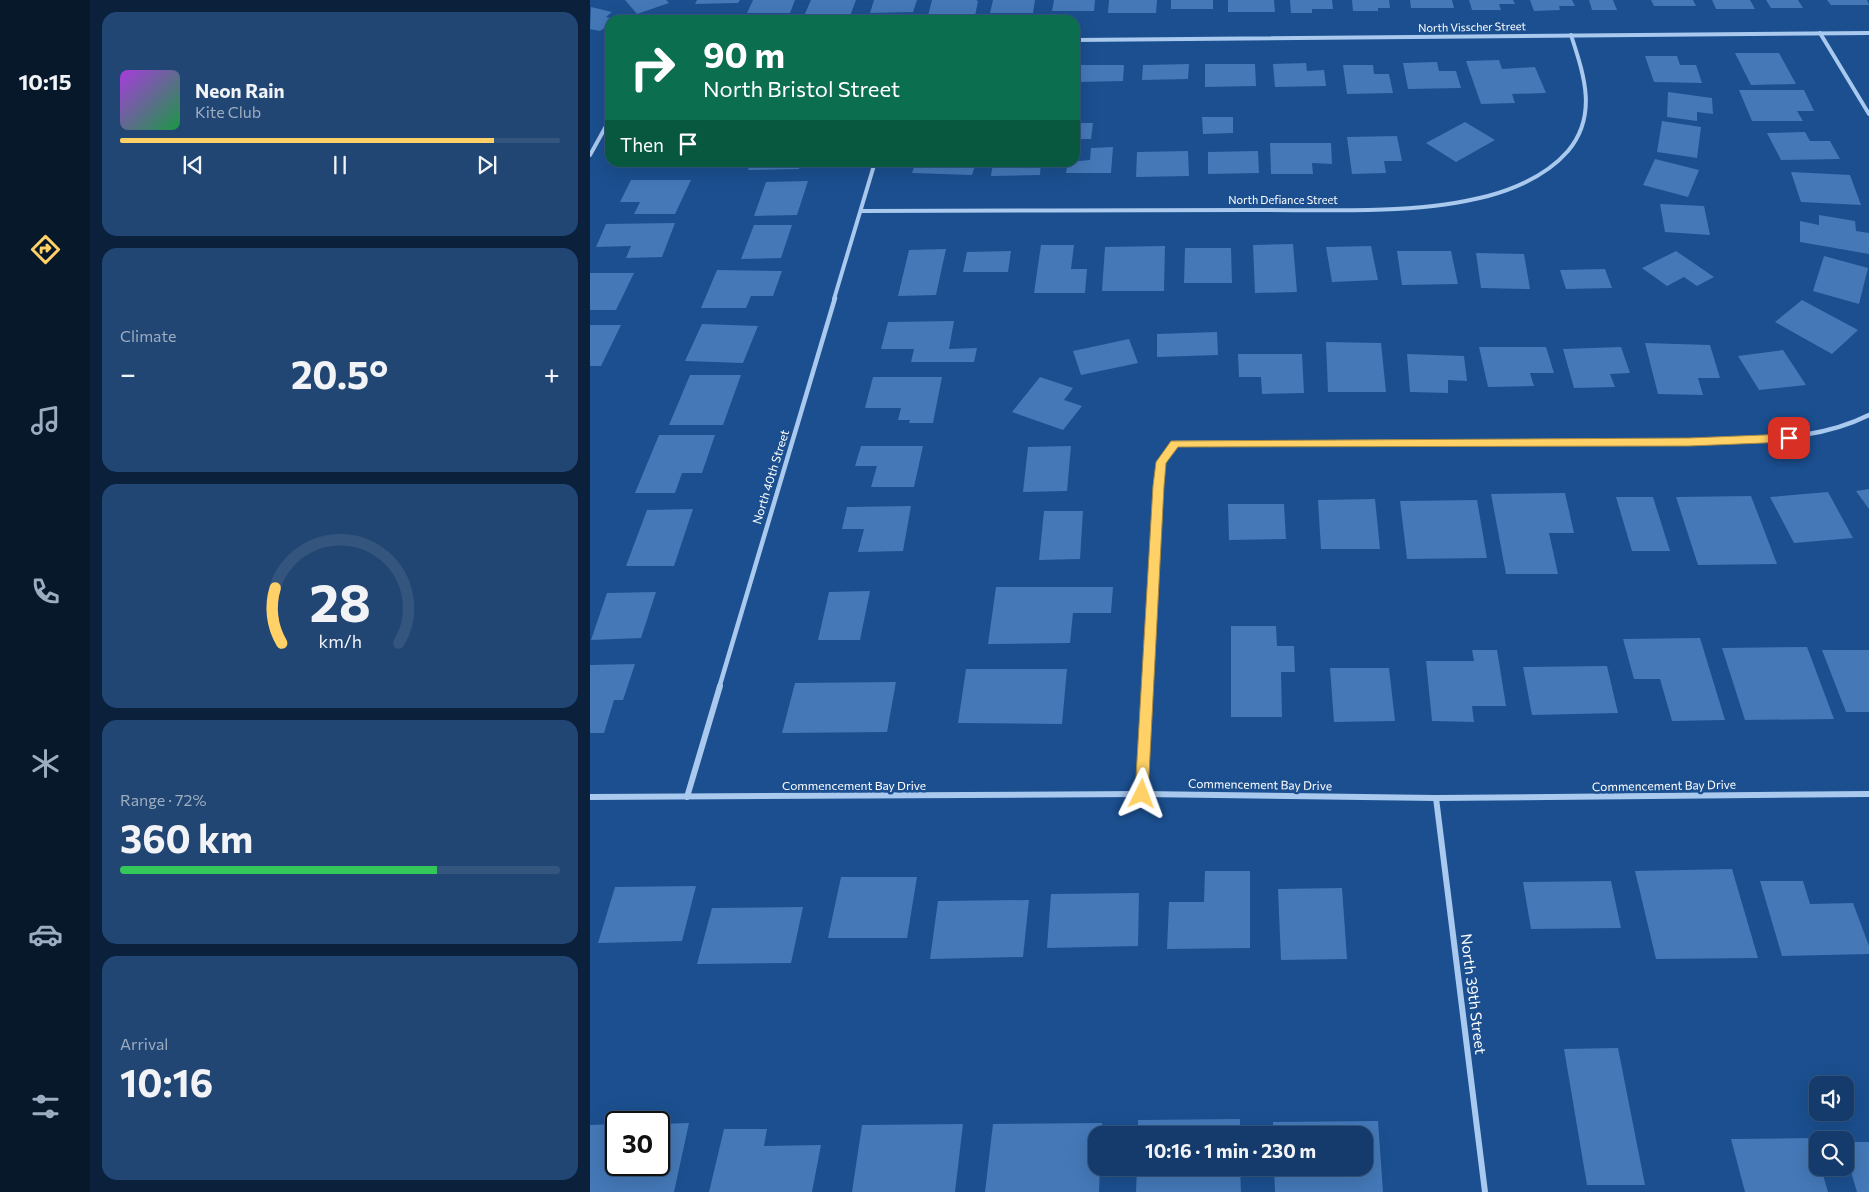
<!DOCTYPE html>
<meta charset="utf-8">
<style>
body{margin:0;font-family:Commissioner,sans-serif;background:#214673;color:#f1f3f6;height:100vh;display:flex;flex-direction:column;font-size:19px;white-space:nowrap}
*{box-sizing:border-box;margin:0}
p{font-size:16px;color:#9dadc1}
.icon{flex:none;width:28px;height:28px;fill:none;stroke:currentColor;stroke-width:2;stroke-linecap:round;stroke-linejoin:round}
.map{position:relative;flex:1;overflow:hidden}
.panel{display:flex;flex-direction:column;gap:12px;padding:12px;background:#0b203b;width:500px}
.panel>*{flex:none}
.hud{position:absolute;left:15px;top:15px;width:475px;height:152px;border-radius:15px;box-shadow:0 5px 20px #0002,0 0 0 1px #33557e;background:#0b6e4f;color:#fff;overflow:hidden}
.controls{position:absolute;left:1219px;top:1076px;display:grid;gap:10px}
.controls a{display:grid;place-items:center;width:45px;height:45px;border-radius:10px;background:#143b6b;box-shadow:0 5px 20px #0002,0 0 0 1px #33557e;font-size:25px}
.speed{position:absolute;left:15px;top:1111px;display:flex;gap:10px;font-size:25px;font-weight:700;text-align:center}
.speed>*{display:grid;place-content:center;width:65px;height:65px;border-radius:50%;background:#143b6b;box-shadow:0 5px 20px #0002,0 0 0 1px #33557e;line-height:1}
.speed .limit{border:2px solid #111;border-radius:8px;background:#fff;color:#111}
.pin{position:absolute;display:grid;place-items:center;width:42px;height:42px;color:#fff;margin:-21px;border-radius:10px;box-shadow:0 2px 8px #0006}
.me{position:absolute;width:55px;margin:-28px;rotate:3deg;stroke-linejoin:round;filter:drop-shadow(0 0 4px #0008)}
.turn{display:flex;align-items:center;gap:18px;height:105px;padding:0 15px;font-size:22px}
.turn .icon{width:65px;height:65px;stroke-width:2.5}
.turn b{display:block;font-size:35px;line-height:42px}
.then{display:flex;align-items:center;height:48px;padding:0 15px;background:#0003;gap:10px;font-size:19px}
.big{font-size:38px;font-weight:700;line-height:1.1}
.panel .widget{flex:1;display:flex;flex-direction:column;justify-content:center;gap:8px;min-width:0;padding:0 18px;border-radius:15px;background:#214673}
.panel .dial{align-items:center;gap:0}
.dial svg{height:130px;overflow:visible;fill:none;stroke:#33557e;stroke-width:7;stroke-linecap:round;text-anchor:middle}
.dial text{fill:#f1f3f6;stroke:none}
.song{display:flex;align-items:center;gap:15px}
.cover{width:60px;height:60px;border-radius:8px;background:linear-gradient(135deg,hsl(280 70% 55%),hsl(140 70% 35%))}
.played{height:5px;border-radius:2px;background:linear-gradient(90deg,#ffd166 85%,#33557e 85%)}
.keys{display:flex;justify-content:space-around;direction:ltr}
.heat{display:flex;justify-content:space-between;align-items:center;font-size:28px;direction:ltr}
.charge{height:8px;border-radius:4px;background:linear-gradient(90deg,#34c759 72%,#33557e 0)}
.trip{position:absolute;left:498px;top:1126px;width:285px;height:50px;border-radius:15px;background:#143b6b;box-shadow:0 5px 20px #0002,0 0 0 1px #33557e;font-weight:700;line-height:50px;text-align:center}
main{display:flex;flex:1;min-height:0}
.dock{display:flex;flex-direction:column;width:90px;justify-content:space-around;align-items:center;background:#08182b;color:#9dadc1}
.dock .icon{width:35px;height:35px}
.dock .active{color:#ffd166}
.dock b{font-size:22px;color:#f1f3f6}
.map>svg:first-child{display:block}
.building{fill:#4478b7}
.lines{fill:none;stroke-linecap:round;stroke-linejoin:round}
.street-far2{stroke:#a9c9ee;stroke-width:4}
.street-far1{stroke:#a9c9ee;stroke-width:4.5}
.street{stroke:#a9c9ee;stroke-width:6}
.route{fill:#ffd166;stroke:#a68842}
.labels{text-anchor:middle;stroke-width:5;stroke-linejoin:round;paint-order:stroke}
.far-street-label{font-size:11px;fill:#fff;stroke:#1b4f8f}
.street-label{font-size:12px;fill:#fff;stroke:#1b4f8f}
.near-street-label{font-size:15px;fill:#fff;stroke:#1b4f8f}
</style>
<main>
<nav class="dock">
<b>10:15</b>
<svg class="icon active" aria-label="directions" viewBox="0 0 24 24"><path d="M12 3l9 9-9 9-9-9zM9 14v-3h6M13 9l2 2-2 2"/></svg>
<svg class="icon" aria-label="music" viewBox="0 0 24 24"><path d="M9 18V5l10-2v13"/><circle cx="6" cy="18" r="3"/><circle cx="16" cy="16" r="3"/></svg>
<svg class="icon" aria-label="phone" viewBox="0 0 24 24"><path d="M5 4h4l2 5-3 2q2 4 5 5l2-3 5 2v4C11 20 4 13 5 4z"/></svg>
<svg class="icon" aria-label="climate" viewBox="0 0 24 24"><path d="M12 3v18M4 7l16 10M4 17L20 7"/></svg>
<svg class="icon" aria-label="car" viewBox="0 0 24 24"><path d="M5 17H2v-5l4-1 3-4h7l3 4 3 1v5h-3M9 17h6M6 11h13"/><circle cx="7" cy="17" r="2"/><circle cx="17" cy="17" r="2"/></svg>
<svg class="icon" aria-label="filters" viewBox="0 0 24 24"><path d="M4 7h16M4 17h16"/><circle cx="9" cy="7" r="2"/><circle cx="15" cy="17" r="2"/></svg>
</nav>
<section class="panel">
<div class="widget">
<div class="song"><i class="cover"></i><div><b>Neon Rain</b><p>Kite Club</p></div></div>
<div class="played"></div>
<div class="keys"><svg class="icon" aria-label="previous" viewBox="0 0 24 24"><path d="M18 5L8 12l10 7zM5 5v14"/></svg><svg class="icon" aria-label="pause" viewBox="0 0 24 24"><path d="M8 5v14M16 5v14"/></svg><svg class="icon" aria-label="next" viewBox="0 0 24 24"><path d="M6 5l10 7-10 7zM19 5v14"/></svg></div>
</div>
<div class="widget"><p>Climate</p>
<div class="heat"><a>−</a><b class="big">20.5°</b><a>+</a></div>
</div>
<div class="widget dial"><svg viewBox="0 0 100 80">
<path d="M14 69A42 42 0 1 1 86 69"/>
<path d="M14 69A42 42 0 0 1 10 35" stroke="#ffd166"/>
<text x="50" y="56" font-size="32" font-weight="700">28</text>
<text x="50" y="72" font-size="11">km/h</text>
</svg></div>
<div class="widget"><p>Range · 72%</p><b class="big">360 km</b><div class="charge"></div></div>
<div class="widget"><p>Arrival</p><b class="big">10:16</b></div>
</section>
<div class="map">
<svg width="1279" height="1192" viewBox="0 0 1279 1192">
<rect width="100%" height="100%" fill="#1b4f8f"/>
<g class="building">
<polygon points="35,0 76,0 79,3 47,14"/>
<polygon points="107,0 150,0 148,3 105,4"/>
<polygon points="163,0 205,0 200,13 157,13"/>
<polygon points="221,0 266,0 260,16 214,16"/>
<polygon points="284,0 327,0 323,12 280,13"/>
<polygon points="342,0 386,0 388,1 385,16 338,16"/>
<polygon points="403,0 445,0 443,13 400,13"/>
<polygon points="464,0 505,0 504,11 462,11"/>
<polygon points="519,0 567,0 566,13 518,13"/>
<rect x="581" y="0" width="42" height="9"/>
<polygon points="638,0 684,0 685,12 638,12"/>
<polygon points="700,0 742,0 743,9 722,9 722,13 701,13"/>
<polygon points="762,0 799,0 800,8 788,8 788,11 763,11"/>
<polygon points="820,0 862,0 864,8 821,8"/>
<polygon points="879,0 923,0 925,4 909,4 911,10 882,10"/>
<polygon points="940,0 982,0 985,6 969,6 970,10 944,11"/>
<polygon points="999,0 1023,0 1027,10 1002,10"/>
<polygon points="1061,0 1103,0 1106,6 1064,6"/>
<polygon points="1122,0 1160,0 1165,9 1126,9"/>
<polygon points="1176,0 1208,0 1213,8 1181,8"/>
<polygon points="1237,0 1277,0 1279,5 1241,5"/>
<polygon points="1,7 22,12 16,17 27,20 20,20 20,24 10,31 0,29"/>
<polygon points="1145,53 1189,53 1206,84 1161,85"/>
<polygon points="1055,56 1087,56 1090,65 1106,65 1112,83 1064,82"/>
<polygon points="909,60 912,69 945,67 956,93 922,94 925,103 891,104 876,61"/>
<polygon points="847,62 849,71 866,71 871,88 818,89 813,63"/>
<polygon points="716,63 717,71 734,70 736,86 685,87 683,64"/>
<polygon points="599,64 598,79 552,80 553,65"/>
<polygon points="615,64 665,64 666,86 615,87"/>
<polygon points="490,65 534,65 533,81 488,82"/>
<polygon points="753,65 783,65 784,74 799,74 803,93 757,94"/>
<polygon points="1149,90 1214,90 1224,111 1207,111 1213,121 1162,121"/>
<polygon points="1078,92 1122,98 1123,114 1107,112 1107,121 1077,117"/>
<polygon points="612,117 643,117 643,133 613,134"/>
<polygon points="1072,121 1111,127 1107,158 1067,152"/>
<polygon points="875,122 905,140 866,162 836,143"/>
<polygon points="485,123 503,123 501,139 485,139"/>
<polygon points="1215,132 1220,141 1240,141 1250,159 1191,160 1177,133"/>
<polygon points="807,136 812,161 794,161 796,173 762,174 757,137"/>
<polygon points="680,143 741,143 742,164 722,163 723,174 681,174"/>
<polygon points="523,147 521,173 476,173 478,162 500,160 501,148"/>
<polygon points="598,151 599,176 546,177 547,152"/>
<polygon points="668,151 669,173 618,174 618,152"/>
<polygon points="1065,159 1109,170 1098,197 1053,185"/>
<polygon points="68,162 99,162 96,168 65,168"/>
<polygon points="161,162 211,162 209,169 158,170"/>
<polygon points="326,162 386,162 382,175 322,173"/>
<polygon points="403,162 451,162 450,175 401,176"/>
<polygon points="1201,172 1260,175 1271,205 1211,202"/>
<polygon points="41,180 101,180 85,214 44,214 50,202 30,202"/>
<polygon points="218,181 207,215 164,216 176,182"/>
<polygon points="1070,204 1114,206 1120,235 1075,232"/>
<polygon points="1229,215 1265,221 1266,231 1279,233 1279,254 1210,242 1210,221 1229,225"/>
<polygon points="85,223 72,257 36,258 41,246 6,247 16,224"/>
<polygon points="164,225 202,225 191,258 151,259"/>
<polygon points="703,244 707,292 665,293 663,245"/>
<polygon points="451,245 484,245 481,269 497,269 495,293 444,293"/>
<polygon points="575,246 574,291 512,291 515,247"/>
<polygon points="781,246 788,280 742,282 736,247"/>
<polygon points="595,248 641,248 642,283 594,283"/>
<polygon points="356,249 346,295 308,296 319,250"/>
<polygon points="421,251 418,272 373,272 377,252"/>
<polygon points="807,251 861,251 868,284 812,285"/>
<polygon points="1086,251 1124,277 1107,286 1094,277 1077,286 1052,268"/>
<polygon points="886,253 934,254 940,289 891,288"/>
<polygon points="1234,256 1278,268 1269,304 1223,291"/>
<polygon points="1015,269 1022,288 976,289 970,270"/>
<polygon points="127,270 192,271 183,296 161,296 156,308 111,308"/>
<polygon points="0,273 44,273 26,310 0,310"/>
<polygon points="1212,300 1268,330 1242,354 1185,322"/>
<polygon points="364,321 359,349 387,348 384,362 321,362 324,349 291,349 298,322"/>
<polygon points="112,324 168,326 153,363 95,361"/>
<polygon points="0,325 31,325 11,366 0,366"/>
<polygon points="627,332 628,355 567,357 567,334"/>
<polygon points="539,339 548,363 491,375 483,351"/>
<polygon points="736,342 791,343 796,392 738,392"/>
<polygon points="1055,343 1120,345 1130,378 1108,378 1113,395 1068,394"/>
<polygon points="889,347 956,347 964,373 940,373 944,386 898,387"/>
<polygon points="1031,347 1040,373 1020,374 1025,387 984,388 973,349"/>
<polygon points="1193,350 1216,385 1169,390 1148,356"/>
<polygon points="648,354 712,354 714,393 672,394 671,377 649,377"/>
<polygon points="817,354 874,356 877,381 858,380 858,393 820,392"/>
<polygon points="100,375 151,375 133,425 79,425"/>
<polygon points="283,377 352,377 343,423 319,423 320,420 308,420 311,408 275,408"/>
<polygon points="450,377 483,388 474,400 492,406 473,430 422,412"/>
<polygon points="69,435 125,435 112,473 92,473 85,493 45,493"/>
<polygon points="271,446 333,446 324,487 281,487 287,466 265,466"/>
<polygon points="481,446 477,491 433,492 438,447"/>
<polygon points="1279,489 1279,509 1266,491"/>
<polygon points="1238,492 1263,538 1204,543 1180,497"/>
<polygon points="975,493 984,533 959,533 968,574 916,574 901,494"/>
<polygon points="1161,496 1187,564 1108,565 1086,497"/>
<polygon points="1026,497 1063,497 1080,551 1042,551"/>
<polygon points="785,499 790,549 731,549 728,500"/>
<polygon points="887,500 897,558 817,559 810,501"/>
<polygon points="638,504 694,504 696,539 639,540"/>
<polygon points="321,506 313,551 268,552 274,529 252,529 257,507"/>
<polygon points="103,509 84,566 36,566 57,510"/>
<polygon points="454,511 493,511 490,559 449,560"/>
<polygon points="406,587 523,587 521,613 483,613 480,643 398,644"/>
<polygon points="280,591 270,640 228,640 239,592"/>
<polygon points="66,592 51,638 1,640 17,593"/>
<polygon points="641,626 686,626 687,646 704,646 705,672 691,672 692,717 641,717"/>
<polygon points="1110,638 1135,720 1082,721 1070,679 1044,679 1033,639"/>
<polygon points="1217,647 1244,719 1155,720 1132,648"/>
<polygon points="882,650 907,650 916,706 882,706 884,722 842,721 836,661 884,661"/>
<polygon points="1232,650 1279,650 1279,712 1256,712"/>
<polygon points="45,664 33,700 24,700 14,733 0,733 0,665"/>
<polygon points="1017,666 1028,713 942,715 933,667"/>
<polygon points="740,668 799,668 805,721 744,722"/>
<polygon points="376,669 477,669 472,724 368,723"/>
<polygon points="306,682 297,732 192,733 205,683"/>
<polygon points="1142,869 1168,958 1066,959 1045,871"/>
<polygon points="615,871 660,871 660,948 577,949 579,902 614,902"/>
<polygon points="251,877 327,877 317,938 238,938"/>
<polygon points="1021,881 1031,928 941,929 933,882"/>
<polygon points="1170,881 1213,881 1220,904 1263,903 1279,946 1279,954 1192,956"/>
<polygon points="106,886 92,941 8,943 25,887"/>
<polygon points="752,888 757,959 691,960 688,889"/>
<polygon points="549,893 548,946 457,948 461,894"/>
<polygon points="439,900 433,957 340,959 348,901"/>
<polygon points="213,907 201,963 107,964 122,908"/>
<polygon points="1028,1048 1055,1185 997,1185 974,1049"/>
<polygon points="650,1119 650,1135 548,1135 548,1120"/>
<polygon points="788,1121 793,1192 685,1192 684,1168 774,1168 774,1135 683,1135 683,1122"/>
<polygon points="99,1123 84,1192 0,1192 0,1125 26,1124 26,1165 69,1165 69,1124"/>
<polygon points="512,1123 512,1135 506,1135 506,1168 510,1168 509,1192 395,1192 403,1124"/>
<polygon points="373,1124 365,1192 262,1192 272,1125"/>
<polygon points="134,1129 177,1129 174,1146 231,1145 222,1192 119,1192"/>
<polygon points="1223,1138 1228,1155 1228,1168 1231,1168 1238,1192 1155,1192 1141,1139"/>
<polygon points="1255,1142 1279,1142 1279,1192 1267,1192 1255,1152"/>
<polygon points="547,1168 650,1168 651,1192 546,1192"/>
</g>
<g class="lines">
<g class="street-far2">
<polyline points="1230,33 1279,114"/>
<polyline points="485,40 1279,33"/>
<polyline points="0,155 20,119"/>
<path d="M271,211C400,211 528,210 657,210C736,209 820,216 898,196C927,188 958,174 978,151C1008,115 994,75 981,35"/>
<polyline points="244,299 285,162"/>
</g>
<g class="street-far1">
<polyline points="129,688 245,298"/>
<path d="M558,688L571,462L585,443L1148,440C1194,438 1237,436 1279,415"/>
</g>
<g class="street">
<polyline points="552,794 558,686"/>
<polyline points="0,797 552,794 846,798 1279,794"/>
<polyline points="97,797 130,686"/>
<polyline points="846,798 895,1192"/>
</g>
</g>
<polygon class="route" points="1199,434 1204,438 1199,442 1099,446 588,447 576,463 574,486 558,794 556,798 552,799 547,798 545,794 563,486 566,462 581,441 1099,438"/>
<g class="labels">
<g class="far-street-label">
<text transform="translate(882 27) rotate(-1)" y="4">North Visscher Street</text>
<text x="693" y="204">North Defiance Street</text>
</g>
<g class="street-label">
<text transform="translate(181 477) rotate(-73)" y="4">North 40th Street</text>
<text transform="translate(670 785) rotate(1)" y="4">Commencement Bay Drive</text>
<text x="264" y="790">Commencement Bay Drive</text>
<text transform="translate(1074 786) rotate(-1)" y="4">Commencement Bay Drive</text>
</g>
<g class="near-street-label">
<text transform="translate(883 994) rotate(83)" y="5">North 39th Street</text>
</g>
</g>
</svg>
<div class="controls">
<a><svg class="icon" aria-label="sound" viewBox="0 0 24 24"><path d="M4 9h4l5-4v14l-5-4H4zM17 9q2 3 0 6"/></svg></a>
<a><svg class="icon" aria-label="search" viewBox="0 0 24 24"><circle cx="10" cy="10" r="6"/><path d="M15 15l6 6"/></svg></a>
</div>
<div class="speed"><div class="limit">30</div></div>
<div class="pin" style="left:1199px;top:438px;background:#d93025"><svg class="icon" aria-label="arrive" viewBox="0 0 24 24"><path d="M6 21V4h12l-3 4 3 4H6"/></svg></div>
<svg class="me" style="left:552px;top:794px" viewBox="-20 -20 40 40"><path d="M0-17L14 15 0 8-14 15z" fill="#ffd166" stroke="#fff" stroke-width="4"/></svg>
<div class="trip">10:16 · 1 min · 230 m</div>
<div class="hud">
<div class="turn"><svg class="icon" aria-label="right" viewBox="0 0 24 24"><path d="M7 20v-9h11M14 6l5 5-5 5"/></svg><div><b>90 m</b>North Bristol Street</div></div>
<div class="then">Then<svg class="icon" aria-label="arrive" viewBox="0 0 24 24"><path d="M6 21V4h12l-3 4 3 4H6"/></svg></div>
</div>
</div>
</main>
